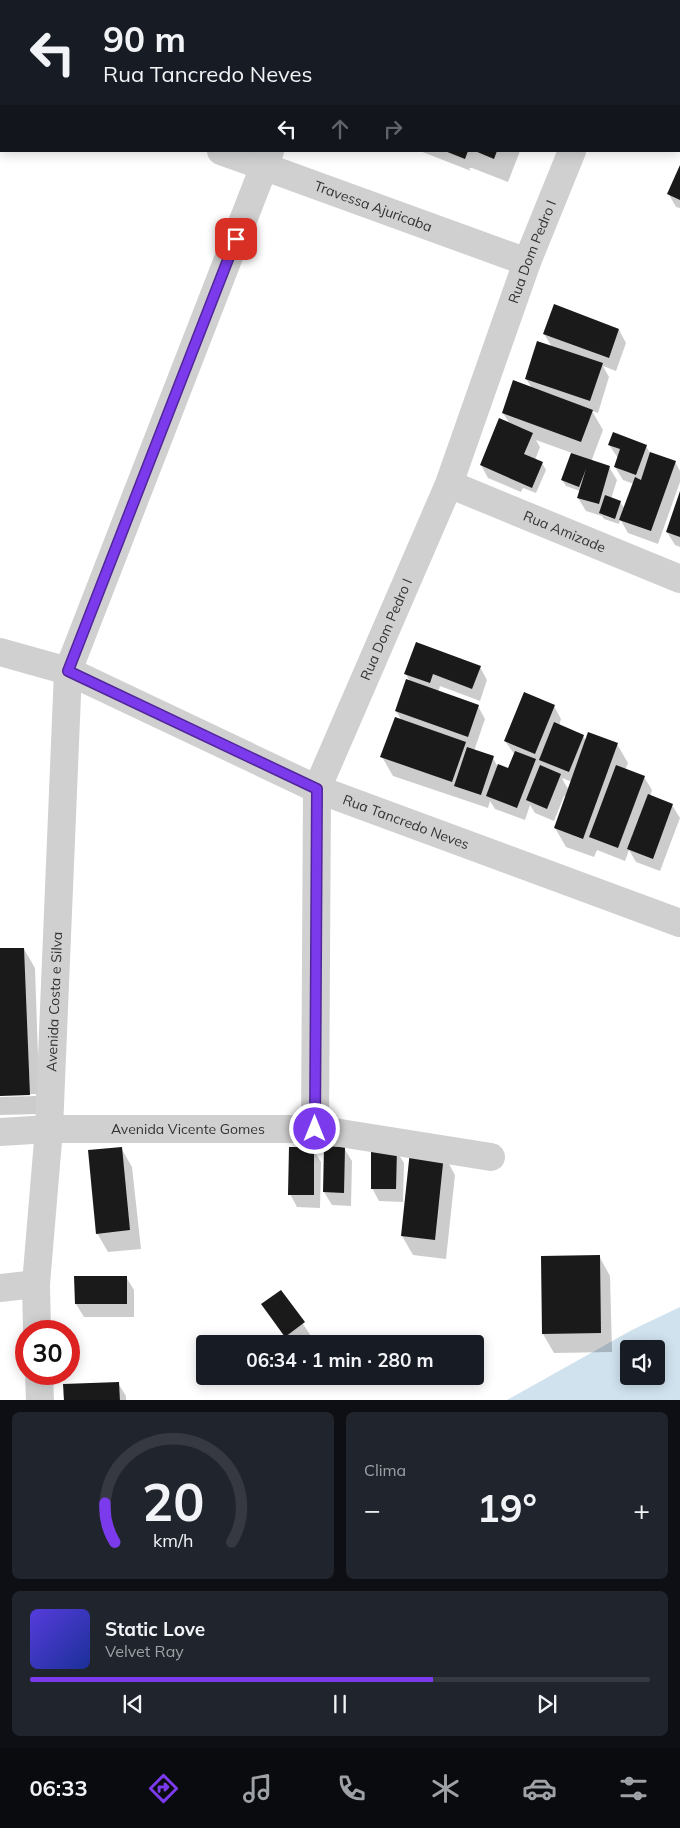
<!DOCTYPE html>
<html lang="pt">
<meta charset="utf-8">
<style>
body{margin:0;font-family:Mulish,sans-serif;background:#20242c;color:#f1f3f6;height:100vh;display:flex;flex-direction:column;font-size:19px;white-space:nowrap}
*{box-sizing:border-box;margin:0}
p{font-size:16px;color:#9ea1a6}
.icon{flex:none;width:28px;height:28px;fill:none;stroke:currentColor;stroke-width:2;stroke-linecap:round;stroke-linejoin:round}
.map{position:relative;height:1400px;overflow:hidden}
.panel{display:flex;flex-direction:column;gap:12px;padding:12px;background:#0d0f14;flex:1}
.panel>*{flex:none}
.top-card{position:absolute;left:0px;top:0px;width:680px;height:152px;box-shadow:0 2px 12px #0003;background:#171b24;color:#f1f3f6;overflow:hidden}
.tools{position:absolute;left:620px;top:1340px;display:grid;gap:10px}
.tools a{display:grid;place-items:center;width:45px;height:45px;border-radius:5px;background:#171b24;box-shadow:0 2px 12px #0003;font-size:25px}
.speed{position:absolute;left:15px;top:1320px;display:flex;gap:10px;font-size:25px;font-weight:700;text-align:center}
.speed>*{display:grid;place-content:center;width:65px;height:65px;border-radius:50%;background:#171b24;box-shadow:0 2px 12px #0003;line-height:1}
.speed .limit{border:8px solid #d22;background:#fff;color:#111}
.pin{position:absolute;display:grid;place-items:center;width:42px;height:42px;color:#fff;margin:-21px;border-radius:10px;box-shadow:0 2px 8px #0006}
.me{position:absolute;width:55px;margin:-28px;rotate:0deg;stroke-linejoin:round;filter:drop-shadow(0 0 4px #0008)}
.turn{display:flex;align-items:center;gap:18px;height:105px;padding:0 20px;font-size:22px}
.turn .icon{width:65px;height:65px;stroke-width:2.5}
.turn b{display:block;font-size:35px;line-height:42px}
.lanes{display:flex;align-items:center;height:48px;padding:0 20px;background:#0003;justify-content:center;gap:25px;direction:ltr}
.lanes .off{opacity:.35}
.big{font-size:38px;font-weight:700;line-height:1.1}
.panel .widget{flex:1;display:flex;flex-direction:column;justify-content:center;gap:8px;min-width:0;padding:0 18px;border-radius:8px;background:#20242c}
.panel .dial{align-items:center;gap:0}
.dial svg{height:130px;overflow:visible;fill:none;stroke:#363941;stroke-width:7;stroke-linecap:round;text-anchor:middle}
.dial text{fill:#f1f3f6;stroke:none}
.song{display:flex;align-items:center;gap:15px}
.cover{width:60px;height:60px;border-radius:8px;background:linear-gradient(135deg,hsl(250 70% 55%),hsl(230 70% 35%))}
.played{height:5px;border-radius:2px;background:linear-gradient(90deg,#7c3aed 65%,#363941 65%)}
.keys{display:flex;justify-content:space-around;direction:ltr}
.heat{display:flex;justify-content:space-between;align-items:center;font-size:28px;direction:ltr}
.panel .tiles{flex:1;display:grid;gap:12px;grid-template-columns:1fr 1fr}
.widget:last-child{grid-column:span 2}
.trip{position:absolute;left:196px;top:1335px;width:288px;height:50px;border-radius:5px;background:#171b24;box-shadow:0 2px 12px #0003;font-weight:700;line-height:50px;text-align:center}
.menu{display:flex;height:80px;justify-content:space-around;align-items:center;background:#090b0e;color:#9ea1a6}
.menu .icon{width:35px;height:35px}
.menu .current{color:#7c3aed}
.menu b{font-size:22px;color:#f1f3f6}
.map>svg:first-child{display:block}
.water{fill:#cfe2ee;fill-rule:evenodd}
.shadow{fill:#0003;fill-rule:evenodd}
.building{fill:#1a1a1a}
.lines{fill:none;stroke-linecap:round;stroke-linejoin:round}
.minor{stroke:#d0d0d0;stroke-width:28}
.route-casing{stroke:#51269a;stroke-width:12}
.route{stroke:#7c3aed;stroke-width:9}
.labels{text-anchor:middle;stroke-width:5;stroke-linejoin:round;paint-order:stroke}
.street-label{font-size:14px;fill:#333;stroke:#fff}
</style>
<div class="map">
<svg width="680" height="1401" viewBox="0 0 680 1401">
<rect width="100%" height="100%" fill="#fff"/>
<path class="water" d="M680,1307V1400H507L632,1330ZM629,1349H656V1376H629Z"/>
<g class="shadow">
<polygon points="381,0 538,0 541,1 380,1"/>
<polygon points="561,0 597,0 561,1"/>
<polygon points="679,9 680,10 680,50 679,49"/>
<polygon points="679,83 680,84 680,118 679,118"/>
<polygon points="420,151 520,151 508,182 472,168 469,168 471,171"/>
<polygon points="680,168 680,208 676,207 668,193"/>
<polygon points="619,330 626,343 616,371 603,366 609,377 598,413 592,411 603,430 591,462 609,467 617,480 611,499 620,502 625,509 634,484 623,480 615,467 618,458 609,445 646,446 650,453 675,462 680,471 680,482 658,544 628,533 620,519 619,524 604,519 602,516 586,511 578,498 580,491 566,486 562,480 572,453 536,440 540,447 535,460 542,463 546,470 536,493 523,488 521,492 488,478 481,465 510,424 503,413 532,388 526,379 552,347 544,334"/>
<polygon points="680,494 680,547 675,545 667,532"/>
<path d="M480,667L487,680L480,701L440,686L438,692L478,706L485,719L474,751L493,758L498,767L509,769L515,755L505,741L554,706L561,719L559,726L583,736L586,741L617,744L628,763L625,770L644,777L652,790L650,797L672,805L680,818L660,871L636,862L629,850L625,861L597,850L594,857L566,847L555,828L566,796H564L554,821L535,813L530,805L525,820L495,809L490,801L488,808L393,776L382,757L402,721L396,711L410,682L406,674ZM562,778L572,782L569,790L565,784Z"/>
<polygon points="24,949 35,968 40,1114 0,1115 0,1097 36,1096 36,1094 0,1094 0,950"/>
<polygon points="121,1148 132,1167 141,1249 108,1252 97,1233"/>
<polygon points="344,1148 352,1161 351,1206 332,1205 324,1192"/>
<polygon points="313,1149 321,1162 320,1208 297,1207 290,1194"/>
<polygon points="396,1150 404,1163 403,1202 379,1201 372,1188"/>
<polygon points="444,1155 455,1175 446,1259 413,1255 402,1236"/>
<polygon points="599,1256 610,1276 612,1352 554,1353 543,1334"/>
<polygon points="126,1277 134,1290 134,1317 84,1317 76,1304"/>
<polygon points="281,1291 311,1336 300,1344 289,1344 263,1304"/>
<polygon points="118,1383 126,1396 126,1401 65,1401"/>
</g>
<g class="building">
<polygon points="445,151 468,151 465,159"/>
<polygon points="475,151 497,151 494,159"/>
<polygon points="680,165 680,200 667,194"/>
<polygon points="554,304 619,329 609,358 543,334"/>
<polygon points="537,341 603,363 590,401 525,379"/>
<polygon points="513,380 593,410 581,442 502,413"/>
<polygon points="499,418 533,433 524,454 543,462 532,488 480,465"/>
<polygon points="613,432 647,445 636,475 614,467 620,449 608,445"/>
<polygon points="650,452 676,461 651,531 619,520 635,477 641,480"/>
<polygon points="571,453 610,466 599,504 577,498 586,469 579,487 561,480"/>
<polygon points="680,491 680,537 666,532"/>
<polygon points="605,495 621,501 615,519 599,513"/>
<polygon points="416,642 481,666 472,689 433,674 430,683 404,674"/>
<polygon points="406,679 479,705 468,737 395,711"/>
<polygon points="524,692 555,705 535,754 504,741"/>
<polygon points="395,717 466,742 452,782 380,757"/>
<polygon points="554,722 584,735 569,772 539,760"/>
<polygon points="588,732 618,743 583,839 554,828"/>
<polygon points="467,747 494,756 481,795 454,786"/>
<polygon points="515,751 536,759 517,808 486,796 498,764 508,768"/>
<polygon points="540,765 561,774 547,809 526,800"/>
<polygon points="616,765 645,776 618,848 589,837"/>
<polygon points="648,794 673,804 653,859 627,849"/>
<polygon points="0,948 24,948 30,1095 0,1096"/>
<polygon points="324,1146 345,1147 344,1193 323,1192"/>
<polygon points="122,1147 130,1230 96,1234 88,1150"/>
<polygon points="289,1147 314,1147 314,1195 288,1195"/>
<polygon points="371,1149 397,1149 396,1189 371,1189"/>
<polygon points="410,1151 444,1154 435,1240 401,1236"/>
<polygon points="600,1255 601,1333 542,1334 541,1256"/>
<polygon points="74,1276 127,1276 127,1304 75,1304"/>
<polygon points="281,1290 305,1322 285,1337 261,1304"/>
<polygon points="119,1382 120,1401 64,1401 63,1384"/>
</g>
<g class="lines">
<g class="minor">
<polyline points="324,1 324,0"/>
<polyline points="633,1 633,0"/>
<polyline points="0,68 1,68"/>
<path id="s1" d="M221,151L527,262"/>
<path id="s2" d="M449,484L680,579"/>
<path id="s3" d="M0,652L68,671L317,789L680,923"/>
<path id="s4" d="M315,1129L317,789L449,484L527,262L572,151"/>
<path id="s5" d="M0,1132L49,1129H315L491,1157"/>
<polyline points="0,1288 36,1284"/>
<path id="s6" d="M37,1331L36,1284L49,1129L68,671L270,151"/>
<polyline points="39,1374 40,1401"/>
</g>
</g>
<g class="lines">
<g class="route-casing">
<polyline id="route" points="236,239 68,671 317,789 315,1129"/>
</g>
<use href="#route" class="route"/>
</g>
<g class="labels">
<g class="street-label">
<text dy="5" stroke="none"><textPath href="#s1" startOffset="162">Travessa Ajuricaba</textPath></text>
<text dy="5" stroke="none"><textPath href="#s4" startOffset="919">Rua Dom Pedro I</textPath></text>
<text dy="5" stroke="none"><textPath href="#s2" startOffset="125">Rua Amizade</textPath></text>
<text dy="5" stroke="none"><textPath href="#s4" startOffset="514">Rua Dom Pedro I</textPath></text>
<text dy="5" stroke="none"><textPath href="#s3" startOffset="441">Rua Tancredo Neves</textPath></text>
<text dy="5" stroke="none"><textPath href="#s6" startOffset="330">Avenida Costa e Silva</textPath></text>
<text dy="5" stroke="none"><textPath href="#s5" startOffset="188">Avenida Vicente Gomes</textPath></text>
</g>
</g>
</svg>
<div class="tools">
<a><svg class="icon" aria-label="sound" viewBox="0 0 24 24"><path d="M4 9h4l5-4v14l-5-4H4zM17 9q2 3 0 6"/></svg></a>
</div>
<div class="speed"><div class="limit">30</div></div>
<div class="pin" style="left:236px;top:239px;background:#d93025"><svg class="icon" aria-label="arrive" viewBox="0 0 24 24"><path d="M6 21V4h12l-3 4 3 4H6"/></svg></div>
<svg class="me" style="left:315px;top:1129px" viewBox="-20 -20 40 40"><circle r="17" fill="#7c3aed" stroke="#fff" stroke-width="3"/><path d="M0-11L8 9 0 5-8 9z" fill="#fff"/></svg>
<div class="trip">06:34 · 1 min · 280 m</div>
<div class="top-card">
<div class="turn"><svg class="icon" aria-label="left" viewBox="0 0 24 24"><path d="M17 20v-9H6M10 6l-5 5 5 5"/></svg><div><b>90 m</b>Rua Tancredo Neves</div></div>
<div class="lanes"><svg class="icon" aria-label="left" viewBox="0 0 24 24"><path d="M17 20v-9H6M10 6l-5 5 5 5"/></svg><svg class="icon off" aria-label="ahead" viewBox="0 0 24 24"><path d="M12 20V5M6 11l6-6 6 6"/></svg><svg class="icon off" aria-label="right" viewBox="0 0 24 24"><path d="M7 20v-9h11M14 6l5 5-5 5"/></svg></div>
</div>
</div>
<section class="panel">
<div class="tiles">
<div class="widget dial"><svg viewBox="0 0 100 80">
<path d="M14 69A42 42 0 1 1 86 69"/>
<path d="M14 69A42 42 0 0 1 8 45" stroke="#7c3aed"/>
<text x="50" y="56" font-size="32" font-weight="700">20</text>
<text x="50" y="72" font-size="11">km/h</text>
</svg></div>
<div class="widget"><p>Clima</p>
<div class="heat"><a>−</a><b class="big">19°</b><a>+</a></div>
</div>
<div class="widget">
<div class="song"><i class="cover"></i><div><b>Static Love</b><p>Velvet Ray</p></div></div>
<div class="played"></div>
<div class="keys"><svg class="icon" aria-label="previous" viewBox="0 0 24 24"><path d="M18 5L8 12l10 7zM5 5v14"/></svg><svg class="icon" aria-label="pause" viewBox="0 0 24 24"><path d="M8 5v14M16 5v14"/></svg><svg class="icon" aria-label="next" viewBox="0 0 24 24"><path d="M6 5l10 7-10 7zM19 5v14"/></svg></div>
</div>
</div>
</section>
<nav class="menu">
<b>06:33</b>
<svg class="icon current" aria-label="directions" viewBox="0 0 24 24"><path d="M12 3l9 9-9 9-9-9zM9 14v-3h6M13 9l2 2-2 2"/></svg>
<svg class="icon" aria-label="music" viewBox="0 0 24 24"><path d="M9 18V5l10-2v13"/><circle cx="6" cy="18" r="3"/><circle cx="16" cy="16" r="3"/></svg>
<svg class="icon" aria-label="phone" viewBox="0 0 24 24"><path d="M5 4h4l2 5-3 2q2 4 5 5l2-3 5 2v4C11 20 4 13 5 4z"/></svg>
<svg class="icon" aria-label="climate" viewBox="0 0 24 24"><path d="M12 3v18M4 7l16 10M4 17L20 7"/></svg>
<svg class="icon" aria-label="car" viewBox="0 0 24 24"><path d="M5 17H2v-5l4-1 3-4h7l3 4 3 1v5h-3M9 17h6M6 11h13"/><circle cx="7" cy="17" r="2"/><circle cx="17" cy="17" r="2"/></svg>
<svg class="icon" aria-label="filters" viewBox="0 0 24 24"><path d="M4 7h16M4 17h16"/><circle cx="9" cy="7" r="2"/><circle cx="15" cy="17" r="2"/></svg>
</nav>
